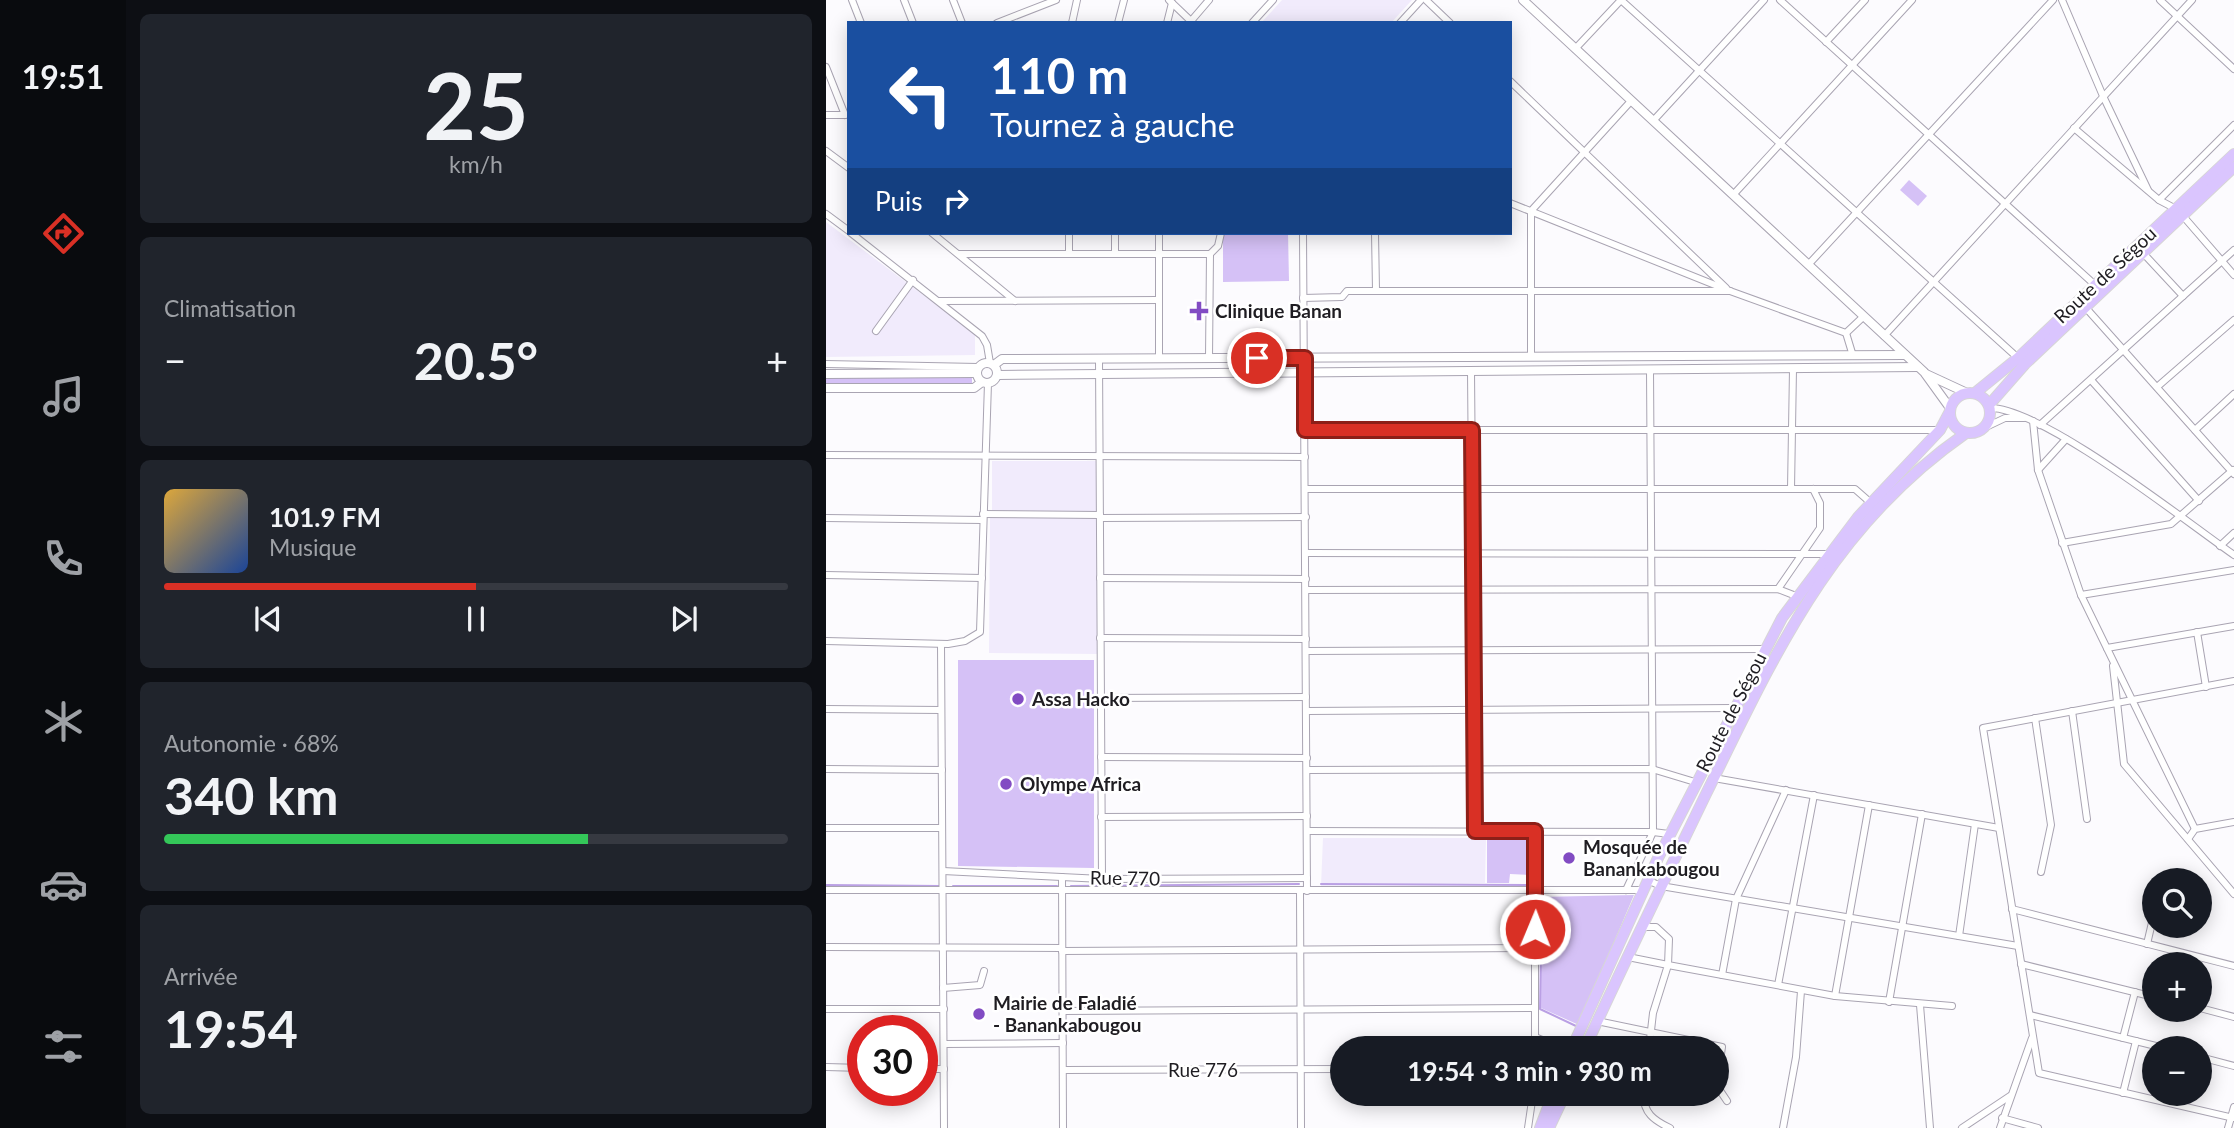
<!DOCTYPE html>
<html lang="fr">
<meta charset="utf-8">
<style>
body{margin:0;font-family:Lato,sans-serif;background:#20242c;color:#f1f3f6;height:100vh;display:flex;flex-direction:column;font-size:26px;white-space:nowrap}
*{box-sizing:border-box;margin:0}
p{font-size:23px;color:#9ea1a6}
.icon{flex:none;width:38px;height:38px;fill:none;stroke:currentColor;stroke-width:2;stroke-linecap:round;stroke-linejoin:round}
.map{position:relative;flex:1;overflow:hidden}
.side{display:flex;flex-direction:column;gap:14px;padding:14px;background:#0d0f14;width:700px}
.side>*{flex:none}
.hud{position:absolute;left:21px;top:21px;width:665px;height:214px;border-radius:0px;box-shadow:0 4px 18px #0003;background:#1a4fa0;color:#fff;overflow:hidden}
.buttons{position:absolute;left:1316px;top:868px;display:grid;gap:14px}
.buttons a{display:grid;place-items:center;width:70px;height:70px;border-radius:50%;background:#171b24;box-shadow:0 4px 18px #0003;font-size:35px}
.speed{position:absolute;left:21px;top:1015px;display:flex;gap:14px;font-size:35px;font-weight:700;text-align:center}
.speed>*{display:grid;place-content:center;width:91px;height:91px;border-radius:50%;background:#171b24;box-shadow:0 4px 18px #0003;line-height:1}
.speed .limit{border:10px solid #d22;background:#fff;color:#111}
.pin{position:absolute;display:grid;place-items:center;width:60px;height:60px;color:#fff;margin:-30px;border:4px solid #fff;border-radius:50%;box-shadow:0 2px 7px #0007}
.me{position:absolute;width:77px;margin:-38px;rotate:1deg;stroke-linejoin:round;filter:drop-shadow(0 0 5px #0008)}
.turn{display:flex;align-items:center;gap:24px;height:147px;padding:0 28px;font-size:32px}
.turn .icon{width:91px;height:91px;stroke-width:2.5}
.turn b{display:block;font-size:49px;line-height:60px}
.then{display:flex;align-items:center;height:66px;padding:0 28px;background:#0003;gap:14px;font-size:26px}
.big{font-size:52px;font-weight:700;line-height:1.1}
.side .widget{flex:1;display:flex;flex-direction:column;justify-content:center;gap:10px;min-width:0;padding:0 24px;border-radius:10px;background:#20242c}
.side .dial{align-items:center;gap:0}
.dial b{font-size:91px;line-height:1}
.song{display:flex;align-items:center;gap:21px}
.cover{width:84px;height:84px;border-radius:10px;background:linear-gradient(135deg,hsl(40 70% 55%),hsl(220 70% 35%))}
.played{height:7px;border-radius:4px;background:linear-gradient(90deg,#d93025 50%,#363941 50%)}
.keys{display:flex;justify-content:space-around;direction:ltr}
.heat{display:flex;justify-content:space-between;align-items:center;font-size:38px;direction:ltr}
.charge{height:10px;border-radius:5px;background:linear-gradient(90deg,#34c759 68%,#363941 0)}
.trip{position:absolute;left:504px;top:1036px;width:399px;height:70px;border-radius:35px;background:#171b24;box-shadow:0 4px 18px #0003;font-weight:700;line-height:70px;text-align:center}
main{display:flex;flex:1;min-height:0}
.dock{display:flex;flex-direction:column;width:126px;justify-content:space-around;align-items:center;background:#090b0e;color:#9ea1a6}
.dock .icon{width:49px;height:49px}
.dock .selected{color:#d93025}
.dock b{font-size:32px;color:#f1f3f6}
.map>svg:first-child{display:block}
.built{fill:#f1ebfc}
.green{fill:#d5c1f6}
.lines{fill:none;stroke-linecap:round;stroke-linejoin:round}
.stream{stroke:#baa0e4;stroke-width:2}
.street-casing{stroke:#a9a4b2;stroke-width:8}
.secondary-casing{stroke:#a9a4b2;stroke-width:10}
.highway-casing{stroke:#d7d6d7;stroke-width:12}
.street{stroke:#fff;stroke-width:6}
.secondary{stroke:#fff;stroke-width:8}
.highway{stroke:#dac5fe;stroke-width:10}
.route-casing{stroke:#8d1f18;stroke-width:18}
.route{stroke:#d93025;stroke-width:12}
.poi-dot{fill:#824cc3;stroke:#fff;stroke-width:2.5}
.labels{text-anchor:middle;stroke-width:5;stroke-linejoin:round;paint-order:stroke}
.street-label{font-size:19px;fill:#1f1d22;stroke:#fff}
.poi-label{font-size:19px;font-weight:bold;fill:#1f1d22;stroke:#fff;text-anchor:start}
</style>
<main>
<nav class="dock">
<b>19:51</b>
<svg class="icon selected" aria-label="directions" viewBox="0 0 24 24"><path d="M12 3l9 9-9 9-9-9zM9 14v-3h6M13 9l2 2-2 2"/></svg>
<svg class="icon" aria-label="music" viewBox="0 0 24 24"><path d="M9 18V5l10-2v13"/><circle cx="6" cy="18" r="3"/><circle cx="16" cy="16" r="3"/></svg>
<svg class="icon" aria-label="phone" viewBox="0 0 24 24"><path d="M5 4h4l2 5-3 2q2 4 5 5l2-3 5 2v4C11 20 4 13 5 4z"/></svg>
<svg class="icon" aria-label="climate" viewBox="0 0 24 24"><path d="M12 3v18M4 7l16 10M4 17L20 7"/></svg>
<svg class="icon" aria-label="car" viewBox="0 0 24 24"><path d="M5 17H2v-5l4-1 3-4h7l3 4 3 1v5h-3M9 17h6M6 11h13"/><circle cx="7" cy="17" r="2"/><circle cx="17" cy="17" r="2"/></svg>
<svg class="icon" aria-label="filters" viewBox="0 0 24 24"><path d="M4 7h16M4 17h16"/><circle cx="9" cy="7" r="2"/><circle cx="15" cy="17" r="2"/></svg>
</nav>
<section class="side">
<div class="widget dial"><b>25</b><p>km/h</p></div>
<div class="widget"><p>Climatisation</p>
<div class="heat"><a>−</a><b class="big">20.5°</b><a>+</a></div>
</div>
<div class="widget">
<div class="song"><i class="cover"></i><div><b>101.9 FM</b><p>Musique</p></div></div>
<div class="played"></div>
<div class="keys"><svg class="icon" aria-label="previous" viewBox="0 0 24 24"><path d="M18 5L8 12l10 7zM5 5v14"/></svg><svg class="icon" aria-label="pause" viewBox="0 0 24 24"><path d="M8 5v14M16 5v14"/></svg><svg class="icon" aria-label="next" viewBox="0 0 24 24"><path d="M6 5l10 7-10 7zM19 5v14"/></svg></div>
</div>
<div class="widget"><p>Autonomie · 68%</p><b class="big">340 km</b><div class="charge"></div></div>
<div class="widget"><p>Arrivée</p><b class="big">19:54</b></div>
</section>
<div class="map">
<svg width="1408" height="1128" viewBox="0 0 1408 1128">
<rect width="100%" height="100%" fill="#fcfbfe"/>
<g class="built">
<polygon points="456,0 586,0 565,23 435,23"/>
<polygon points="0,222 149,334 149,355 0,357"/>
<rect x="166" y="461" width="104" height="53"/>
<polygon points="164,517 272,518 271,654 163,653"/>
<polygon points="497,838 660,838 659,883 495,886"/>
</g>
<g class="green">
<polygon points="1083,180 1101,196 1092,206 1074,190"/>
<polygon points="397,233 462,233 463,281 397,282"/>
<polygon points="0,376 146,376 146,387 0,386"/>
<polygon points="132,660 268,660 268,868 132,866"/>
<polygon points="661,837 708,837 706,875 684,874 683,883 661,883"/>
<polygon points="808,895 753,1025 715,1008 713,897"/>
</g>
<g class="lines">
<g class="stream">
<polyline points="495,884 705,885"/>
<polyline points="0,885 114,886"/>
<polyline points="127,886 231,886"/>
<polyline points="245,886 473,884"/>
<polyline points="716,896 714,1009 750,1026"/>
</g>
<g class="street-casing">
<g id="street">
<polyline points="26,0 35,23"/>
<polyline points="78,0 87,23"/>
<polyline points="127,0 136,23"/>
<polyline points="343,0 367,23"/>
<polyline points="600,0 624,23"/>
<polyline points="795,0 1192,358"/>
<polyline points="954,0 1268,284"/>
<polyline points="1236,0 1277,96 1322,190"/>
<polyline points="1334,0 1408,69"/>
<polyline points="365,21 383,0"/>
<polyline points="171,23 230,0"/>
<polyline points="246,23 251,0"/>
<polyline points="292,23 298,0"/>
<polyline points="341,23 346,3"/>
<polyline points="426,23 447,0"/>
<polyline points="574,23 595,0"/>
<polyline points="1000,42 1039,0"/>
<polyline points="749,49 795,0"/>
<polyline points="0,67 19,115"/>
<polyline points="684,81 900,288"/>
<polyline points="0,115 19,115"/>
<polyline points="827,121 938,0"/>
<polyline points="1248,128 1333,200 1350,209"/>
<polyline points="0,151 23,168"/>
<polyline points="907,195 1086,0"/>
<polyline points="1333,200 1408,125"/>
<polyline points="684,203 904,291 1020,333 1037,317"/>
<polyline points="0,214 23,231"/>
<polyline points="1357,216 1408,275"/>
<polyline points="25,233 156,336 161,345 164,363"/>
<polyline points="106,233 189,301"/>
<polyline points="243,233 243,254"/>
<polyline points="289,233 289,253"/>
<polyline points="477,233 481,891"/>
<polyline points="549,233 550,290"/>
<polyline points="1317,253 1357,296"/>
<polyline points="133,254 384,254 383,358"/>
<polyline points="384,254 392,246 395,233"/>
<polyline points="982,265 1227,0"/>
<polyline points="477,298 516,297 521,291 904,291"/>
<polyline points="113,301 333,300"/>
<polyline points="1260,308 1408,474"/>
<polyline points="50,331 87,280"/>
<polyline points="1020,333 1027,356"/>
<polyline points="1058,336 1366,0"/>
<polyline points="705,357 705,211 805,101"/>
<polyline points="333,358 333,233"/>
<polyline points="273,359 276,879"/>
<polyline points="0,364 152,367"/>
<polyline points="645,371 649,831"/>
<polyline points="1265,380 1373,501"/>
<polyline points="1331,387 1408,320"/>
<path d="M1164,408C1217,408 1359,521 1408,555"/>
<polyline points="1207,421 1212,470 1255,595 1369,829"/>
<polyline points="1214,425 1408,250"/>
<polyline points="1160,427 1179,418 1198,418"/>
<polyline points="479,430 1114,430"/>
<polyline points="1369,430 1408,394"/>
<polyline points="0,455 479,457"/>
<polyline points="1212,470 1240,439"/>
<polyline points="479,489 1029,489 1045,503"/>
<polyline points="965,489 967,369"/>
<polyline points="157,514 274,515"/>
<polyline points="0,518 156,520"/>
<polyline points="274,518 480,517"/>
<polyline points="1236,543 1345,524 1407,470"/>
<polyline points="1394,546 1408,533"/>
<polyline points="480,553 1003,554"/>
<polyline points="0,575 156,578"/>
<polyline points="274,578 480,579"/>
<polyline points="952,589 994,528 994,503 987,489"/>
<polyline points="480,590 952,589 970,596"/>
<polyline points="1255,595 1408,570"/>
<polyline points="1371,632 1380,687"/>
<polyline points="274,638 480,639"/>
<polyline points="0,641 122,644 139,641 154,632 162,383"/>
<polyline points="115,644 118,1128"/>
<polyline points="1281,648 1408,626"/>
<polyline points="480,651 937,649"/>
<polyline points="1287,666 1298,764 1408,894"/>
<polyline points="1408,681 1157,728 1213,1073 1408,1118"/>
<polyline points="275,698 480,697"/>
<polyline points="0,709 115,710"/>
<polyline points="481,711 907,708"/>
<polyline points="1246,711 1261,819"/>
<polyline points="1209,718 1225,825 1215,872"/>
<polyline points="275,757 481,758"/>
<polyline points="0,769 116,770"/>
<polyline points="481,770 826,769 869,782"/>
<polyline points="888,778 1173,828"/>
<polyline points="275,817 481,816"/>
<polyline points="0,828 116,828"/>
<polyline points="481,831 827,832 843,834"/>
<polyline points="1362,839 1369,829 1408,822"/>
<polyline points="117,871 276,879 481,878"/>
<polyline points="236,877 237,1128"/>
<polyline points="821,880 835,886 1192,946"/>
<polyline points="0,890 816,890"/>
<polyline points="800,890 827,832 824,370"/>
<polyline points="474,891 475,1128"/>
<polyline points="1186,909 1408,966"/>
<polyline points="817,927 830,927 843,939 842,965 1009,996 1126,1006"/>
<polyline points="1133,936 1149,824"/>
<polyline points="1321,944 1328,914"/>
<polyline points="0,947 236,948"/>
<polyline points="236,951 709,948"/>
<polyline points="802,957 842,965 827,1013 823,1048"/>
<polyline points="1195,964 1328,997"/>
<polyline points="896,975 910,899 960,790"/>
<polyline points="952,985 988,795"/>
<polyline points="117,988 154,985 158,971"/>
<polyline points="1009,996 1043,805"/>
<polyline points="1063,1002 1096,814"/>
<polyline points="1094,1005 1104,1128"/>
<polyline points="1374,1008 1408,1017"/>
<polyline points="0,1009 118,1009"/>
<polyline points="237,1011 709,1008"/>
<polyline points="1204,1015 1338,1048"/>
<polyline points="771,1021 896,1047 891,1081"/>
<polyline points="709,1037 735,1048"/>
<polyline points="1297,1038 1309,992"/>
<polyline points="118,1044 237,1043"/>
<polyline points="709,1048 709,831"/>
<polyline points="1374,1057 1408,1066"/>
<polyline points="0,1067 37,1068"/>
<polyline points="96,1069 118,1069"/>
<polyline points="237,1070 516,1069"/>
<polyline points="891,1086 901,1101"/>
<polyline points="1297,1093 1310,1041"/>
<path d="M817,1094C818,1113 827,1120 844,1128"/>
<polyline points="1176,1118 1212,1128"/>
<polyline points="702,1128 707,1094"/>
<polyline points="957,1128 970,1057 975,991"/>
<polyline points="1136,1128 1184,1096"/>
<polyline points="1174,1128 1206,1038"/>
<polyline points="1402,1128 1408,1107"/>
</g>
</g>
<g class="secondary-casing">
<g id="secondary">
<polyline points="697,0 1098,372 1124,408"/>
<circle cx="161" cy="373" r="10"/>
<polyline points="168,365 176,359 1079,355"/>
<polyline points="0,374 151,373"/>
<polyline points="1100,374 1141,393"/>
<polyline points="172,375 1092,367"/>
<polyline points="0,388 148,388 156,382"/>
</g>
</g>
<g class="highway-casing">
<g id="highway">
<circle cx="1144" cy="413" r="20"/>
<polyline points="1149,393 1192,358 1408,154"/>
<polyline points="1163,405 1199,364 1408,167"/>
<polyline points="746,1048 832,858 956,618 1032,517 1114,430 1123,413"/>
<path d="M759,1048C798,963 839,879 880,794C950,652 1005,527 1140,433"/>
<polyline points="714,1128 727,1094"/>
<polyline points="723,1128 739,1094"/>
</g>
</g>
<use href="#street" class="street"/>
<use href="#secondary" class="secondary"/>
<use href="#highway" class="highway"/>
</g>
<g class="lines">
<g class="route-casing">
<polyline id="route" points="431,358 479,358 479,430 646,430 649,831 709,831 709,929"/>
</g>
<use href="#route" class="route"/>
</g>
<g class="poi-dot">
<path d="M369.5 300.5h7v7h7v7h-7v7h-7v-7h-7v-7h7z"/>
<circle cx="192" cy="699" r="7"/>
<circle cx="180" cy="784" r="7"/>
<circle cx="743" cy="858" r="7"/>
<circle cx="153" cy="1014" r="7"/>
</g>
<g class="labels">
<g class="street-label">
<text transform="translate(1279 275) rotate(-43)" y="7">Route de Ségou</text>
<text transform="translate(905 712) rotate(-63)" y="7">Route de Ségou</text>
<text transform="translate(299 878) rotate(1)" y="7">Rue 770</text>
<text x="377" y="1077">Rue 776</text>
</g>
<g class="poi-label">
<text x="389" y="318">Clinique Banan</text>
<text x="206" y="706">Assa Hacko</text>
<text x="194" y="791">Olympe Africa</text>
<text x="757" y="854">Mosquée de<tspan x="757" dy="22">Banankabougou</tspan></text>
<text x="167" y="1010">Mairie de Faladié<tspan x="167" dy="22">- Banankabougou</tspan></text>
</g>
</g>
</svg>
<div class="buttons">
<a><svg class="icon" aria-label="search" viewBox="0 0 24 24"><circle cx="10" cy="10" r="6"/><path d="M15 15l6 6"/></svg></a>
<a>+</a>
<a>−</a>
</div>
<div class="speed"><div class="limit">30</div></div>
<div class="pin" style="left:431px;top:358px;background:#d93025"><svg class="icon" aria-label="arrive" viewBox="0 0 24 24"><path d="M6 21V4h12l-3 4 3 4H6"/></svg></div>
<svg class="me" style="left:709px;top:929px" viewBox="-20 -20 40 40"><circle r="17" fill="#d93025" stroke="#fff" stroke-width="3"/><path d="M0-11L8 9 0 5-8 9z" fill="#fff"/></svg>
<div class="trip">19:54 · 3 min · 930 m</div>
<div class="hud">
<div class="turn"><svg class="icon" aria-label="left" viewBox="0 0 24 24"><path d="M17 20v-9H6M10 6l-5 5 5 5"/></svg><div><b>110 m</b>Tournez à gauche</div></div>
<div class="then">Puis<svg class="icon" aria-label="right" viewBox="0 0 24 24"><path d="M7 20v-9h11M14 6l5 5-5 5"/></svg></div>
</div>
</div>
</main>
